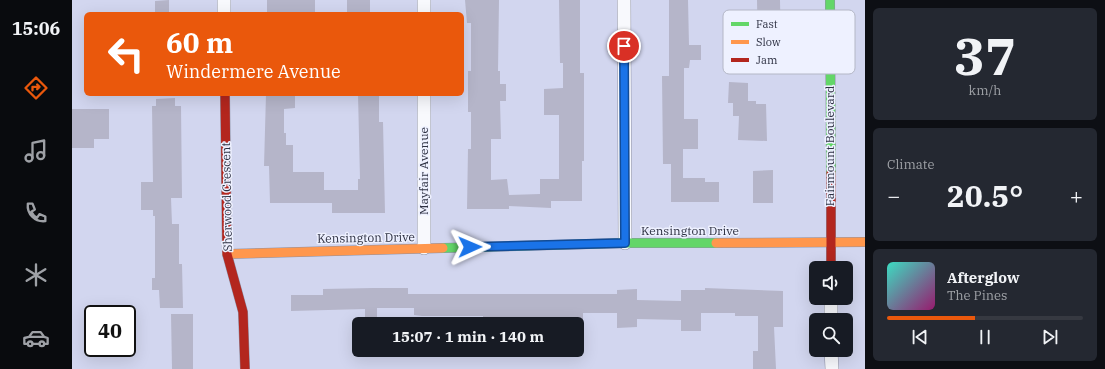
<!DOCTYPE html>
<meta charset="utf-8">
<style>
body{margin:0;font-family:"IBM Plex Serif",serif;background:#242831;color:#f1f3f6;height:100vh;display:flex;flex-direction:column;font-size:15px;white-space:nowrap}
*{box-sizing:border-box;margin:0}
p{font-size:13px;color:#9ea1a6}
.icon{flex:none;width:22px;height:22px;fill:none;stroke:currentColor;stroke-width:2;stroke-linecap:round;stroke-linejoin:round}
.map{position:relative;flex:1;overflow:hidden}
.details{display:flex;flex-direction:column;gap:8px;padding:8px;background:#0d0f14;width:240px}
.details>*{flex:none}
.banner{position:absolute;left:12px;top:12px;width:380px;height:84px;border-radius:6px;box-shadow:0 4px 16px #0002;background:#ea580c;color:#fff;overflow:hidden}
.controls{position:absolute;left:737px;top:261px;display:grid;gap:8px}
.controls a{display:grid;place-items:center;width:44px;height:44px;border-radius:6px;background:#171b24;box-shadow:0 4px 16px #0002;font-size:20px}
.speed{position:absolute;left:12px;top:305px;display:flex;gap:8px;font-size:20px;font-weight:700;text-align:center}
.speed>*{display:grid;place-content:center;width:52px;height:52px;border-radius:50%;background:#171b24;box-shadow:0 4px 16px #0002;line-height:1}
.speed .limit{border:2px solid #111;border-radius:6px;background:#fff;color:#111}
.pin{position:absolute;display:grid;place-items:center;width:34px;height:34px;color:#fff;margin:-17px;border:2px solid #fff;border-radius:50%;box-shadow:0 1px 4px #0007}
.me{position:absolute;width:44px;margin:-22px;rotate:89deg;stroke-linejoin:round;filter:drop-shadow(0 0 3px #0008)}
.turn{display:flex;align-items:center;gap:14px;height:84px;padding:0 16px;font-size:18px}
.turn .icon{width:52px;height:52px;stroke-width:2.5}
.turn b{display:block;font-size:28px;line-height:34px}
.big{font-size:30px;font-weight:800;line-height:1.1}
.details .widget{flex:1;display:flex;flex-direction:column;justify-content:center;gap:6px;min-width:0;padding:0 14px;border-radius:6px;background:#242831}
.details .dial{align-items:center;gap:0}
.dial b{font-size:52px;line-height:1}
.song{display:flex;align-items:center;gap:12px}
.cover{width:48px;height:48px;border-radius:6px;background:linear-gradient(135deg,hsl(170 70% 55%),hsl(320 70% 35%))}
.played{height:4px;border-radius:2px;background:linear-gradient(90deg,#ea580c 45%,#363941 45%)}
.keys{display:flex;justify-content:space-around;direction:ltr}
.heat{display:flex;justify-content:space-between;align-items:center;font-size:22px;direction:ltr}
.trip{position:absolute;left:280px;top:317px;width:232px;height:40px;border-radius:6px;background:#171b24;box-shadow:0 4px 16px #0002;font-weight:800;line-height:40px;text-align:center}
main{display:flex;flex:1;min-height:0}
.dock{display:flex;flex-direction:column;width:72px;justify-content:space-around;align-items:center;background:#090b0e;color:#9ea1a6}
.dock .icon{width:28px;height:28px}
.dock .on{color:#ea580c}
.dock b{font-size:18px;color:#f1f3f6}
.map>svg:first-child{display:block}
.building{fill:#b5b5c9}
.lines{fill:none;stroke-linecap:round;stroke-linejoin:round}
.street-casing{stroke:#8d90a3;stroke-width:14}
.fast-casing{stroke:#8d90a3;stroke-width:10}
.slow-casing{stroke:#8d90a3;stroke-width:10}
.jam-casing{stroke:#8d90a3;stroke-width:10}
.street{stroke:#f8f9fd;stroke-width:13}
.fast{stroke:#63d668;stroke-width:9}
.slow{stroke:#ff974d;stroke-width:9}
.jam{stroke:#b3261e;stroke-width:9}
.route-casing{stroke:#114b97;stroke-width:10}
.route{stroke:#1a73e8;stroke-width:7}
.labels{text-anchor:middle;stroke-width:3;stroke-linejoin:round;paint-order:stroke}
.street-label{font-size:12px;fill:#2d3042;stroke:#eef1ff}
.key{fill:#eef1ff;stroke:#b4b7c6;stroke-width:1}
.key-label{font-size:11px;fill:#2d3042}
</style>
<main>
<nav class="dock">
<b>15:06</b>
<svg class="icon on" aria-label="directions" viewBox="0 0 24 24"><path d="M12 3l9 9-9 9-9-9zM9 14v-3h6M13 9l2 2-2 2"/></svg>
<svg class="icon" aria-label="music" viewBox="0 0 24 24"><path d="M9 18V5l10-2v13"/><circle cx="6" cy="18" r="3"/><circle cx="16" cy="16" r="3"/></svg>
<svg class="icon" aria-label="phone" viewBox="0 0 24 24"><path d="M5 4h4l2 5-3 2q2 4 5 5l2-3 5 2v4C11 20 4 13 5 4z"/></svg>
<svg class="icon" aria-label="climate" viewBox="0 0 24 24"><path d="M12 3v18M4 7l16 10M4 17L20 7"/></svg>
<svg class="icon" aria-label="car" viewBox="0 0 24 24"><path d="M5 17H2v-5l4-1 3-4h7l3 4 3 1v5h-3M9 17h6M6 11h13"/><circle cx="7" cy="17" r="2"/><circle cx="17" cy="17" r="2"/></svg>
</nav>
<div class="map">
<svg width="793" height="369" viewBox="0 0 793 369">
<rect width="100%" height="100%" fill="#d2d6ef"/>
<g class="building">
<polygon points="97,0 97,14 83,14 83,1"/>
<rect x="195" y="0" width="48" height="12"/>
<rect x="275" y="0" width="23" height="14"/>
<polygon points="393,0 427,0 426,71 428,71 428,84 434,84 434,101 428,101 429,139 419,139 419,180 435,179 437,195 468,194 468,179 487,179 487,115 472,115 472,89 491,88 491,63 488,63 487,0 508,0 508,73 512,73 512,161 510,161 510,201 479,201 479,208 437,206 437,209 395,209 396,149 399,149 399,112 396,112 396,71 399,71 399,23 395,23"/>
<polygon points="597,0 616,0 617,45 629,45 629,60 618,60 617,68 612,68 612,119 626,119 626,149 611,149 611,178 633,178 633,182 647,182 647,202 599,202 599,164 591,164 590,76 597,76"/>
<polygon points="685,0 708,0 709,57 686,57"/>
<polygon points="657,82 676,83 676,101 684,101 684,104 694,104 695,141 666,140 667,116 661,116 661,103 656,103"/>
<polygon points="194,94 223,94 223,108 212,109 212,133 214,133 214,145 221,145 221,172 252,172 252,190 286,190 286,179 288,179 286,94 307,94 307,122 311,122 313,213 260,213 260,203 198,203 197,166 192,166"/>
<polygon points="103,98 103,106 109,106 110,198 99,198 100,224 107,224 107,264 110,264 111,308 88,308 87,290 80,290 80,278 83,278 83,216 81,216 81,210 69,210 69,182 81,182 80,106 84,106 84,99"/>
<polygon points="0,109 37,109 37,139 22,139 22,148 0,148"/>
<polygon points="701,170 701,203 681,203 681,171"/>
<polygon points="301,288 336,288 336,294 545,294 545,290 565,289 565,300 609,301 609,290 633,290 633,288 711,291 711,327 702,327 704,369 681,369 681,351 686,351 686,316 663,316 663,313 629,313 629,331 609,331 609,320 565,319 565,327 545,328 545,313 511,313 511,324 411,324 411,316 350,316 342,315 342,308 305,308 305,324 293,324 293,309 219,311 219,295 251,295 251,289"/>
<polygon points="99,314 121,314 121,369 100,369"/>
</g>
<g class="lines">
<g class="street-casing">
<g id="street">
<polyline points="152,0 152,14"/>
<polyline points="352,0 352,14"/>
<polyline points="552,0 553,243"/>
<polyline points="352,94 352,248"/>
<polyline points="759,298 759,320"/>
<polyline points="759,350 760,369"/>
</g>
</g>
<g class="fast-casing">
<g id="fast">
<polyline points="758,0 759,173"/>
<polyline points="371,248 553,243 644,243"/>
</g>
</g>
<g class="slow-casing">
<g id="slow">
<polyline points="644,243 793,242"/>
<polyline points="155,254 371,248"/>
</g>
</g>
<g class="jam-casing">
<g id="jam">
<polyline points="153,94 155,254 171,312 173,369"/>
<polyline points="759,173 759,268"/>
</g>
</g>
<use href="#street" class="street"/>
<use href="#fast" class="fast"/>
<use href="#slow" class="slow"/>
<use href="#jam" class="jam"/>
</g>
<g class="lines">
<g class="route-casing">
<polyline id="route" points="398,247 553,243 552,46"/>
</g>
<use href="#route" class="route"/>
</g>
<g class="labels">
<g class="street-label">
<text transform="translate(758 146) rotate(-90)" y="4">Fairmount Boulevard</text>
<text transform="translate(352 171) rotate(-90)" y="4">Mayfair Avenue</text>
<text transform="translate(155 197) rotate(-91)" y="4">Sherwood Crescent</text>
<text x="618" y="235">Kensington Drive</text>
<text transform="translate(294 238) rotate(-1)" y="4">Kensington Drive</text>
</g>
</g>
<rect x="651" y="10" width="132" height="64" rx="6" class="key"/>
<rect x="659" y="22" width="18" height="4" fill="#63d668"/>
<rect x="659" y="40" width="18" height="4" fill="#ff974d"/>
<rect x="659" y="58" width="18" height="4" fill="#b3261e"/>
<g class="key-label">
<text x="684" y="28">Fast</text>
<text x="684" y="46">Slow</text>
<text x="684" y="64">Jam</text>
</g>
</svg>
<div class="controls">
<a><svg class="icon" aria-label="sound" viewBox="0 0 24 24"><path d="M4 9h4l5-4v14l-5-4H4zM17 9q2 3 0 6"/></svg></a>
<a><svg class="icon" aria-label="search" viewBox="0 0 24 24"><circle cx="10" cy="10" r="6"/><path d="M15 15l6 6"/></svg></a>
</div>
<div class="speed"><div class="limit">40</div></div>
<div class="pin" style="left:552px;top:46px;background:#d93025"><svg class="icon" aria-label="arrive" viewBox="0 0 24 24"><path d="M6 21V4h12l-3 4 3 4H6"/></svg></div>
<svg class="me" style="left:398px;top:247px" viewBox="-20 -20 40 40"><path d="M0-17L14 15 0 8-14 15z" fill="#1a73e8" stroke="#fff" stroke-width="4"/></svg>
<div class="trip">15:07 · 1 min · 140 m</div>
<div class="banner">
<div class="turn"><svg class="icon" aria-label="left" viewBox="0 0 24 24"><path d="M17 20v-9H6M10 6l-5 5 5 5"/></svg><div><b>60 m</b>Windermere Avenue</div></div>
</div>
</div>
<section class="details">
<div class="widget dial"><b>37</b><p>km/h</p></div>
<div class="widget"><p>Climate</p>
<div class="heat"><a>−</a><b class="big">20.5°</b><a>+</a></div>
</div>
<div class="widget">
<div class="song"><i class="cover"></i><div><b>Afterglow</b><p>The Pines</p></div></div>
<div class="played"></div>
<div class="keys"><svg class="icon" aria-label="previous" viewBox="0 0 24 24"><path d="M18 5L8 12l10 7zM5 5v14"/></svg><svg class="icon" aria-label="pause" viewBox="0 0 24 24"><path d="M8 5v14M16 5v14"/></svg><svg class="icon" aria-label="next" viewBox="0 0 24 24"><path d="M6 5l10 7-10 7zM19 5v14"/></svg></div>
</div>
</section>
</main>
